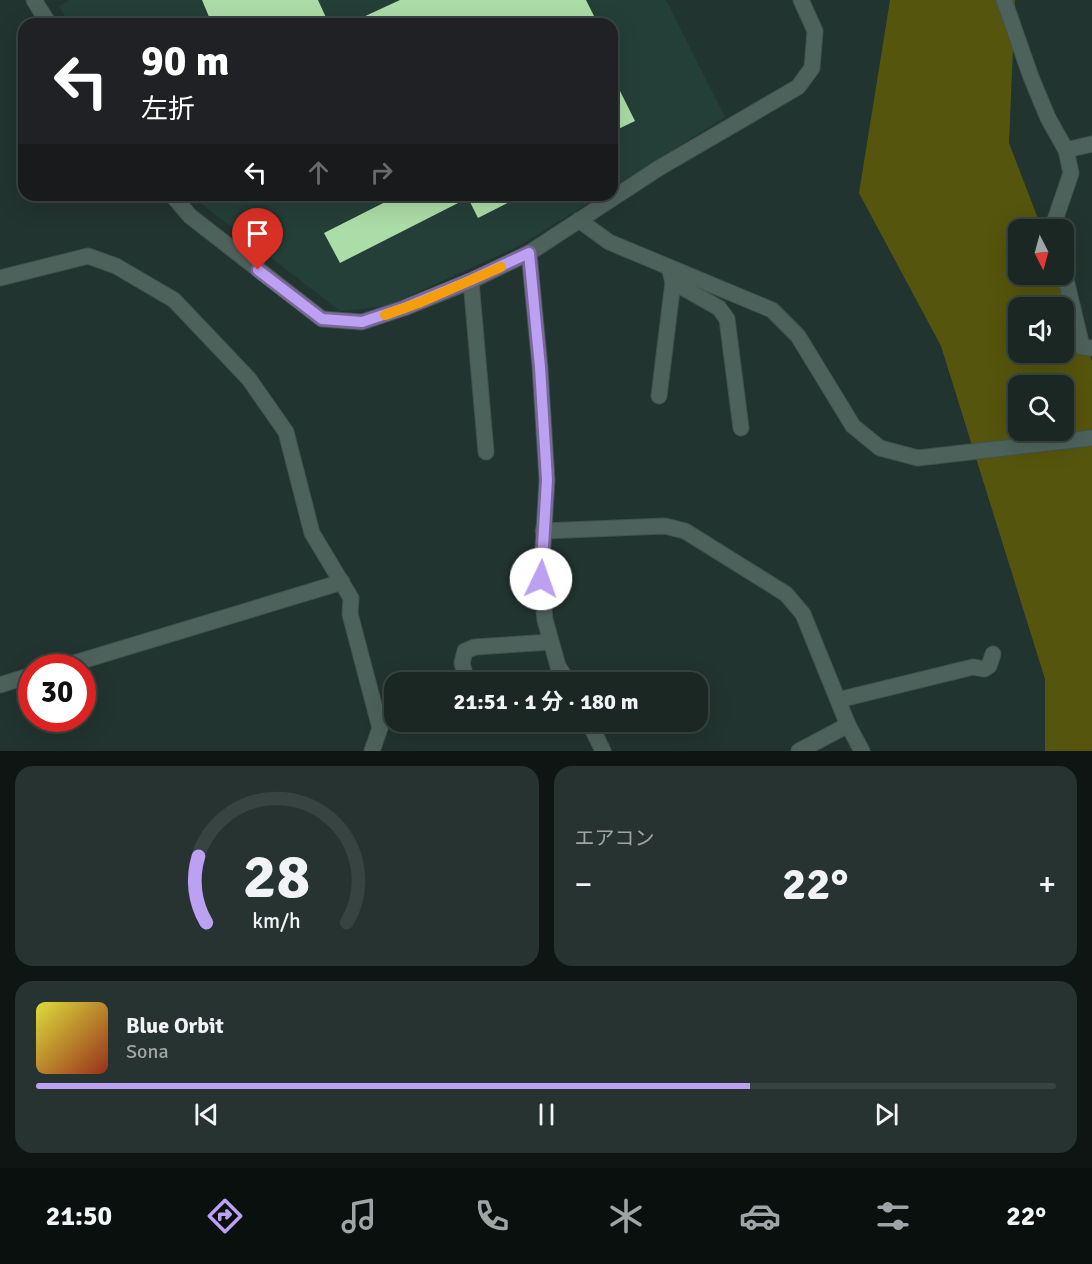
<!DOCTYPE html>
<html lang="ja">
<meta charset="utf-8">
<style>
body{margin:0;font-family:Signika,"Noto Sans JP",sans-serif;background:#273330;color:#f1f3f6;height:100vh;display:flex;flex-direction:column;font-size:22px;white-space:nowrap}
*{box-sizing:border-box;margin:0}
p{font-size:20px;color:#9fa5a6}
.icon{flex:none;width:33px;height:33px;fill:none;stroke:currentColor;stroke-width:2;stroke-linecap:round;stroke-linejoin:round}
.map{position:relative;height:751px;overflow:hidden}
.panel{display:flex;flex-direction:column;gap:15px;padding:15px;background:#0e1513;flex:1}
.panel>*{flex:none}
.top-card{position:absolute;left:18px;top:18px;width:600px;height:183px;border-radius:18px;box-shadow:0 6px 24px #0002,0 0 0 2px #384441;background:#202124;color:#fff;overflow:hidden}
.needle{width:39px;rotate:174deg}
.tools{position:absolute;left:1008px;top:219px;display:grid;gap:12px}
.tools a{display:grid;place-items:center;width:66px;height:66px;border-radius:12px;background:#1a2723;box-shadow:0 6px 24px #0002,0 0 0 2px #384441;font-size:30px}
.speed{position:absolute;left:18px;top:654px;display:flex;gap:12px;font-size:30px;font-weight:700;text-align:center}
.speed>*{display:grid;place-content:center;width:78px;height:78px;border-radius:50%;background:#1a2723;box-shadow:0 6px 24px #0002,0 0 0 2px #384441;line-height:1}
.speed .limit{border:9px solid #d22;background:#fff;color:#111}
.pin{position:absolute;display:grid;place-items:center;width:51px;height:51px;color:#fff;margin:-62px -26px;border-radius:50% 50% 50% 0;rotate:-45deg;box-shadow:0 0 6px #0007}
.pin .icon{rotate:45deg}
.me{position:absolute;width:66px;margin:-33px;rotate:3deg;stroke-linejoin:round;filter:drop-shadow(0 0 4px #0008)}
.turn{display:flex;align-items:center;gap:21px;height:126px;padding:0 24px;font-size:27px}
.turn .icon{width:78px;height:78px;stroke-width:2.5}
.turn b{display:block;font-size:42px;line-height:51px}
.lanes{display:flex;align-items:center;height:57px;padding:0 24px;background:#0003;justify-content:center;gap:30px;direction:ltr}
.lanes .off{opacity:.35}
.big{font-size:45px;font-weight:700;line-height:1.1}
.panel .card{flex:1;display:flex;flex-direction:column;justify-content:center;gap:9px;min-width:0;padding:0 21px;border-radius:18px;background:#273330}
.panel .dial{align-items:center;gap:0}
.dial svg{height:156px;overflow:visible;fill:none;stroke:#384441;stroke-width:7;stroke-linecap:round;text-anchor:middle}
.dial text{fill:#f1f3f6;stroke:none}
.song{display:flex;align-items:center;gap:18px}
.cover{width:72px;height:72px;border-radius:9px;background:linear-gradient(135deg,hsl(60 70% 55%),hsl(10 70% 35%))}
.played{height:6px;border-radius:3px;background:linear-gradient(90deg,#bca0f2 70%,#384441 70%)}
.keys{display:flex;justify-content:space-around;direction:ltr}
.heat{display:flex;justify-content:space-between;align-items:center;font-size:33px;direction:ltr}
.panel .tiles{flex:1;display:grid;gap:15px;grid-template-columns:1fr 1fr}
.card:last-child{grid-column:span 2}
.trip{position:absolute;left:384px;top:672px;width:324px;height:60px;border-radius:18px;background:#1a2723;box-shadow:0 6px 24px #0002,0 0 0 2px #384441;font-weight:700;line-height:60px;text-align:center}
.tabs{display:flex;height:96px;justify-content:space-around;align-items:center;background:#0a100e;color:#9fa5a6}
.tabs .icon{width:42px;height:42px}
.tabs .on{color:#bca0f2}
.tabs b{font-size:27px;color:#f1f3f6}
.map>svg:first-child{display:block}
.built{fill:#243f38}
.green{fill:#55550d;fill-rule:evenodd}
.building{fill:#acdca7}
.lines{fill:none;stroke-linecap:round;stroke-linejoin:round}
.minor-casing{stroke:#42524e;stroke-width:17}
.minor{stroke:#4e625c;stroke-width:15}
.route-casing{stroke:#7a689d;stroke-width:15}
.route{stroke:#bca0f2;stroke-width:10}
.slow{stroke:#f59e0b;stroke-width:10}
</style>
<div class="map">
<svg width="1092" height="751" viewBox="0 0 1092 751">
<rect width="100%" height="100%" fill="#22342f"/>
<g class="built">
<polygon points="70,0 666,0 725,117 612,188 612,24 70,24 59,6"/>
<polygon points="190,195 601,195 519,246 387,306 340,311"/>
</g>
<path class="green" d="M890,0H1015L1009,143L1042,229L1018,230V274L1059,275L1092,361V751H1045V679L941,346L859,193ZM1018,308H1064V352H1018ZM1018,386H1064V430H1018Z"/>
<g class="building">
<polygon points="202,0 318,0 329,24 212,24"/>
<polygon points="400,0 586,0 598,24 348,24"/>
<polygon points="612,75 635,121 612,132"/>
<polygon points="399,195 523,195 478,218 468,198 340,263 324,233"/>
</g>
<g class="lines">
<g class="minor-casing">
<g id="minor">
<polyline points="34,0 49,24"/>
<polyline points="1004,0 1031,77 1048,118 1066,150 1071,173 1053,226 1054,230"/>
<polyline points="1066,150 1092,144"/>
<polyline points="172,195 190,216 322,319 362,322 404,308 471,281 529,253 659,168 798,87 812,68 815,31 801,0"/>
<polyline points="579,220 609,242 772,310 798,336 853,426 880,448 918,458 1092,438"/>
<polyline points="529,253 540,367 547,480 541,579 545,620 558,666 568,682"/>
<polyline points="669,267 673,282 719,308 727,319 741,428"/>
<polyline points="1064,271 1082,347 1092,348"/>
<polyline points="0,278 88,256 116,266 174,300 249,379 286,432 312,533 351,598 350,614 380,728 372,751"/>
<polyline points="471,281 486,452"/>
<polyline points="659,396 673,282"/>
<polyline points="543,531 665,526 685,531 786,594 803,614 848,725 862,751"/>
<polyline points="58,668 342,582"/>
<polyline points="467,682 462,663 465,651 475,647 551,642"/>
<polyline points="0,685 32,675"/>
<polyline points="838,700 973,667 984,669 989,666 993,654"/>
<polyline points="589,722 603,751"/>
<polyline points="799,751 848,725"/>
</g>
</g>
<use href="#minor" class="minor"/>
</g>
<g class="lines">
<g class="route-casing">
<polyline id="route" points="258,270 322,319 362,322 404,308 471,280 529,253 540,367 547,480 541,579"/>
</g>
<use href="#route" class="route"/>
<polyline class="slow" points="385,315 421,302 501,267"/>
</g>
</svg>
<div class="tools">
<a><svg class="needle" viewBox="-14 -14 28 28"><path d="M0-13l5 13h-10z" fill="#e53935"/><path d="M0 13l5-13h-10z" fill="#9fa5a6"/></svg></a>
<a><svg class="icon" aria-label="sound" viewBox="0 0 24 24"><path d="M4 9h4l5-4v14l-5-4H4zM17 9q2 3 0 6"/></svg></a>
<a><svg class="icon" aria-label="search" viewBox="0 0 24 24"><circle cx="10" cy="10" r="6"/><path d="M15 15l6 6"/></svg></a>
</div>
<div class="speed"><div class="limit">30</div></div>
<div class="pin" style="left:258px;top:270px;background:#d93025"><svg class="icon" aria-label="arrive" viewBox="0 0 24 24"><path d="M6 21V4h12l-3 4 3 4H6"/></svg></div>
<svg class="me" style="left:541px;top:579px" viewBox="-20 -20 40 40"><circle r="19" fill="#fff"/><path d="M0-13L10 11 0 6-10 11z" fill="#bca0f2"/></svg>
<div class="trip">21:51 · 1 分 · 180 m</div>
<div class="top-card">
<div class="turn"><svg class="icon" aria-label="left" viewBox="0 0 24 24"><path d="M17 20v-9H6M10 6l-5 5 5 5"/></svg><div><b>90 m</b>左折</div></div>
<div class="lanes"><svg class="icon" aria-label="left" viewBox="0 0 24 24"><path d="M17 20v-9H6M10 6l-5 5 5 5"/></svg><svg class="icon off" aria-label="ahead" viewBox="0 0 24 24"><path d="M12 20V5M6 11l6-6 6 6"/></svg><svg class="icon off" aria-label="right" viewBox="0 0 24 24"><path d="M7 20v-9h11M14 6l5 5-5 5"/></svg></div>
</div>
</div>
<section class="panel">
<div class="tiles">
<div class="card dial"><svg viewBox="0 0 100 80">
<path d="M14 69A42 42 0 1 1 86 69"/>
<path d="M14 69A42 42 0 0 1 10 35" stroke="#bca0f2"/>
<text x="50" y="56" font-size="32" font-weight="700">28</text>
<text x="50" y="72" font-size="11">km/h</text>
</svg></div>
<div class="card"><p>エアコン</p>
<div class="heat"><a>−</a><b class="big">22°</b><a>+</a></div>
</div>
<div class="card">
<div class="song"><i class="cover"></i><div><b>Blue Orbit</b><p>Sona</p></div></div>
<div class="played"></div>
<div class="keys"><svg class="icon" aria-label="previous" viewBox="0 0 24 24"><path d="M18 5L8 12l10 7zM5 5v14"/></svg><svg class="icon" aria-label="pause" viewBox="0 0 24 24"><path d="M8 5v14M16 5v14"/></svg><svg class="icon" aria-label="next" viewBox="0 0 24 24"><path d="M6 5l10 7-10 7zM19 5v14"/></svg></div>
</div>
</div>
</section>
<nav class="tabs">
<b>21:50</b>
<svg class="icon on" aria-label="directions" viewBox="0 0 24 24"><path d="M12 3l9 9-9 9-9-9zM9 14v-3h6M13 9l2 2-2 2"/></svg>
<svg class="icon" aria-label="music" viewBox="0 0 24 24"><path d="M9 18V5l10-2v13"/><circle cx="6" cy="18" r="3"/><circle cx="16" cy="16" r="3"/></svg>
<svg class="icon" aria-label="phone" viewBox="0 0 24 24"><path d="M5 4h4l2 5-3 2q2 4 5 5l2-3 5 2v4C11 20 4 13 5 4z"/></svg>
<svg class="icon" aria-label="climate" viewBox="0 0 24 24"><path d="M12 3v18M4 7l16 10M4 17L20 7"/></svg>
<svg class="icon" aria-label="car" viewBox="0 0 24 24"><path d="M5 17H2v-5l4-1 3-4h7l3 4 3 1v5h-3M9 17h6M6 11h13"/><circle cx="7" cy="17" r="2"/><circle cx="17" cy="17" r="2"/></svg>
<svg class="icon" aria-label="filters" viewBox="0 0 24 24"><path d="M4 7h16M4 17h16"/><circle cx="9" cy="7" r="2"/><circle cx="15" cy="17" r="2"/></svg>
<b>22°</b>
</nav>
